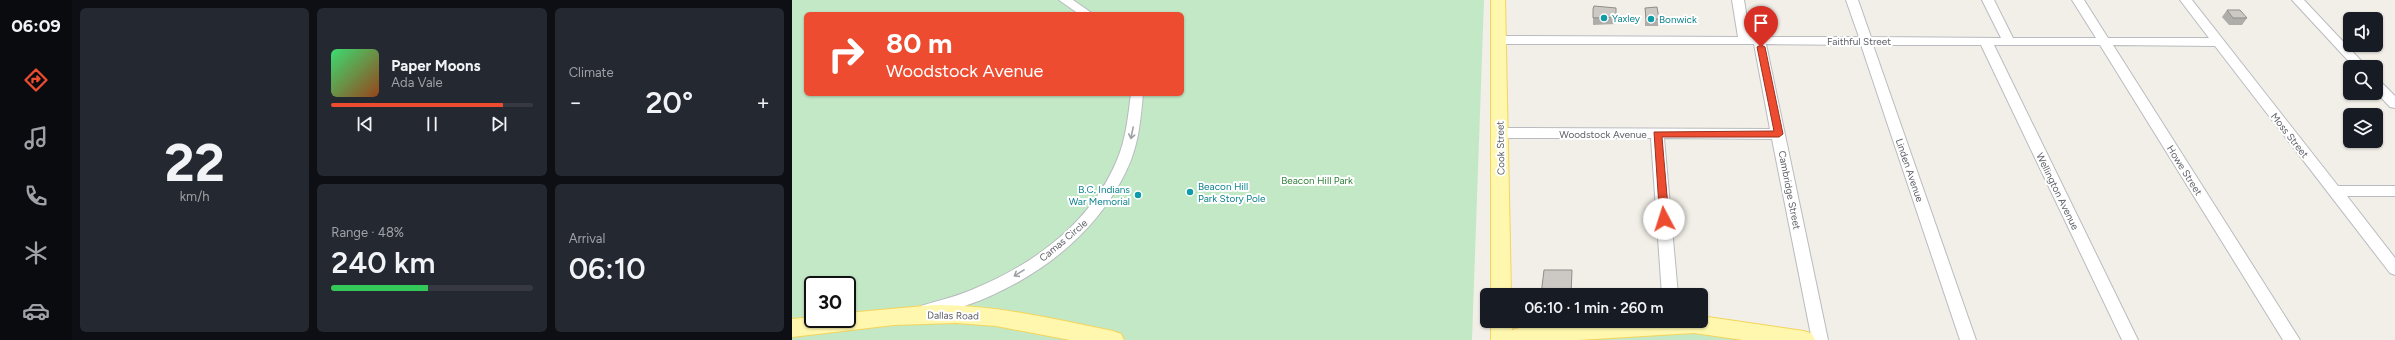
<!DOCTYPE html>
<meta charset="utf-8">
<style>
body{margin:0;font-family:Figtree,sans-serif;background:#242831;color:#f1f3f6;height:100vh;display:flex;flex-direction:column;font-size:15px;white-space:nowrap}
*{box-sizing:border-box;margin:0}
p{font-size:13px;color:#9ea1a6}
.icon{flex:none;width:22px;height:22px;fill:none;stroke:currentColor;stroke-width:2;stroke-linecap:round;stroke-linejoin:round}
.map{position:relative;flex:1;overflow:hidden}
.drawer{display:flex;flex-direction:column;gap:8px;padding:8px;background:#0d0f14;width:720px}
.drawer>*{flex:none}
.guide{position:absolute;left:12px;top:12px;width:380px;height:84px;border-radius:6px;box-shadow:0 1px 3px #0004;background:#ed4c30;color:#fff;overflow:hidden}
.buttons{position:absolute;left:1551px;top:12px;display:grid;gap:8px}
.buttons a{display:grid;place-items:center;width:40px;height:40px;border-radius:6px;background:#171b24;box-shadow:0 1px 3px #0004;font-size:20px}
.speed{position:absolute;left:12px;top:276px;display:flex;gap:8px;font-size:20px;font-weight:700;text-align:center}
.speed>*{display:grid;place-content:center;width:52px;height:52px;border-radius:50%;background:#171b24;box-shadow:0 1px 3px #0004;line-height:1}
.speed .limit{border:2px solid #111;border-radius:6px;background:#fff;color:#111}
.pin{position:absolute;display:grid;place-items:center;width:34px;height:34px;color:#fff;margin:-41px -17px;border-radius:50% 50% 50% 0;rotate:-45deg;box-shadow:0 0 4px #0007}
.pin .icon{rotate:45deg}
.me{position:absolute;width:44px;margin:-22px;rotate:355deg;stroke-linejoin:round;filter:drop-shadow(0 0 3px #0008)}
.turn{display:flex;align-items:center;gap:14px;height:84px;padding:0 16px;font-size:18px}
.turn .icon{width:52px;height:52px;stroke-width:2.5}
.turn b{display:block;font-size:28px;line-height:34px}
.big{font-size:30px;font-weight:600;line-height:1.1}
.drawer .card{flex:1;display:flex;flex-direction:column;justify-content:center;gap:6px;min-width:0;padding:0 14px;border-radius:6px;background:#242831}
.drawer .dial{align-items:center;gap:0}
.dial b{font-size:52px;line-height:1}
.song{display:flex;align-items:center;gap:12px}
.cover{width:48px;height:48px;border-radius:6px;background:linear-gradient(135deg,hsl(140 70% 55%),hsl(20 70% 35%))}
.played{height:4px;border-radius:2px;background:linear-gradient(90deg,#ed4c30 85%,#363941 85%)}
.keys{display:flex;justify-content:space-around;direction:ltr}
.heat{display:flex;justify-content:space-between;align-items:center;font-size:22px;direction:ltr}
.charge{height:6px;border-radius:3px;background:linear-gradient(90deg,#34c759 48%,#363941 0)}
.drawer .tiles{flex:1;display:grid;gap:8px;grid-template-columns:repeat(3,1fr)}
.card:first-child{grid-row:span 2}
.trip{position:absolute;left:688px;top:288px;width:228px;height:40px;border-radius:6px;background:#171b24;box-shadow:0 1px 3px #0004;font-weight:600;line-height:40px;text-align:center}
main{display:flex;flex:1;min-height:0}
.menu{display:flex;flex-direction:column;width:72px;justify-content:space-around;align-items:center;background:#090b0e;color:#9ea1a6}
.menu .icon{width:28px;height:28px}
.menu .selected{color:#ed4c30}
.menu b{font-size:18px;color:#f1f3f6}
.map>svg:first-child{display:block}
.green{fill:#c3e8c6;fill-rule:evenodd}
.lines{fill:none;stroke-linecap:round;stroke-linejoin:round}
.minor-casing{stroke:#b9bbc0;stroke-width:2}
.major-casing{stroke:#f4d45c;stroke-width:2}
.minor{fill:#fff;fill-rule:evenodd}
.major{fill:#fff7ad;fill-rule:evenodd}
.wall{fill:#afada9}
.building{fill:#ccc9c4;stroke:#8f8d89}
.oneway{stroke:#9ea0a4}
.route{fill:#ed4c30;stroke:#9a311f}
.culture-dot{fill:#0f9aa8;stroke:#fff;stroke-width:1.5}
.labels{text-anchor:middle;stroke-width:4;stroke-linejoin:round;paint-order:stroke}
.culture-label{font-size:10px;fill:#0d838f;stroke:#fff;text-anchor:start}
.street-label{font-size:10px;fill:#5e6167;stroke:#fff}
.park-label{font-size:10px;fill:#32823b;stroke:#fff}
</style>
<main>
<nav class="menu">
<b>06:09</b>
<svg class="icon selected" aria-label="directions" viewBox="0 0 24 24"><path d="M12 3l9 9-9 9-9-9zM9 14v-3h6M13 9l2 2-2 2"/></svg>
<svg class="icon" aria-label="music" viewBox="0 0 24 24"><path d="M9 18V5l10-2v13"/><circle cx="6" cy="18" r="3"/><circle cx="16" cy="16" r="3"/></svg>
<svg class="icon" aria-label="phone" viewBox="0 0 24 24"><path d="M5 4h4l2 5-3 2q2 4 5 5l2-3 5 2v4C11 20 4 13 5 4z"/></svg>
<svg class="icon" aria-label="climate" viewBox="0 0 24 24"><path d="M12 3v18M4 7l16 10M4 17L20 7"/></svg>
<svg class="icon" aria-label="car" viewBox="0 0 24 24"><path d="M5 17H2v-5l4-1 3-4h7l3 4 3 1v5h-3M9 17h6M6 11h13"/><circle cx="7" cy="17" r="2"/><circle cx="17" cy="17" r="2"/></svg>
</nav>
<section class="drawer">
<div class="tiles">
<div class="card dial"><b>22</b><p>km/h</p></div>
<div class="card">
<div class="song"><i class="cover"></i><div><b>Paper Moons</b><p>Ada Vale</p></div></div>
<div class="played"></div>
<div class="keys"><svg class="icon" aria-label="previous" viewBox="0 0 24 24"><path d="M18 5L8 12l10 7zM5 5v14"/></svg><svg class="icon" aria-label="pause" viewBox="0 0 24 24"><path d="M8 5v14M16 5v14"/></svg><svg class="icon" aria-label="next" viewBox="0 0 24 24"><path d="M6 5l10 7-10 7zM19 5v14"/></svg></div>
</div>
<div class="card"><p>Climate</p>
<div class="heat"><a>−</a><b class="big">20°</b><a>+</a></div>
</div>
<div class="card"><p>Range · 48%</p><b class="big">240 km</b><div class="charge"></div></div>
<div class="card"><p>Arrival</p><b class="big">06:10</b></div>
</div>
</section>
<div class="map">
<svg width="1603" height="340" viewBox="0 0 1603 340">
<rect width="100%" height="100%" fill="#f1efe7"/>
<g class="green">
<path d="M0,0H692L680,340H0ZM14,14H390V94H14ZM21,285H55V319H21Z"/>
<polygon points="902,332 959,340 774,340"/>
</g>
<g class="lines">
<g class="minor-casing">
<g id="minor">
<polygon points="267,0 281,0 301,14 287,14"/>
<polygon points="940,0 952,0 958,37 1067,37 1054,0 1066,0 1079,37 1209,38 1190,0 1202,0 1221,38 1304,38 1280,0 1292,0 1316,38 1417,38 1388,0 1400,0 1546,186 1603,186 1603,196 1555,196 1603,258 1603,275 1598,273 1423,46 1321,45 1508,340 1491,340 1308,45 1202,45 1346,340 1330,340 1189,45 1081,45 1184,340 1168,340 1069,45 974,44 1036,340 1020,340 980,139 872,138 886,295 870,295 859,138 707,138 700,133 707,128 978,129 962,44 707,44 701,40 707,36 946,37"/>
<polygon points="1500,0 1512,0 1575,67 1562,67"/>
<polygon points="1584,80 1588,81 1603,96 1603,108 1598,107 1584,92"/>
<path d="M339,94H351C349,116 347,139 339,160C313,224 258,270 196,297C176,306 155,311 135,318L129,316L127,311L129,306C148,300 167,296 184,288C244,263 300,221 325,160C334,139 336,116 339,94Z"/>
</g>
</g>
<g class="major-casing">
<g id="major">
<polygon points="699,0 713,0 719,295 699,295"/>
<path d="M143,305C204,305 262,319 321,331L329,334L332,340H278L204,326L164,323L102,325L0,337V319L21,317V319H55V313Z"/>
<polygon points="909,316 1012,331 1020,334 1023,340 951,340 902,333 786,340 699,340 699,321 719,321 720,330 731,327 800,321 909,321"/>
</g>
</g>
<use href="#minor" class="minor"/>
<use href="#major" class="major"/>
</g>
<g class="wall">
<polygon points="824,8 824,24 801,25 801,9"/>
<polygon points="853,8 867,19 866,26 853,26"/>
<polygon points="1435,10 1455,18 1450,25 1437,25 1430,17"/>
</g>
<g class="building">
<polygon points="802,6 824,8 824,17 801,18 801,9"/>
<polygon points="865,7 867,19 854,19 853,8"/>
<polygon points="1435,10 1448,10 1455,18 1441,18"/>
<polygon points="752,270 780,270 779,295 749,295"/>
</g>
<defs><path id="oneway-shaft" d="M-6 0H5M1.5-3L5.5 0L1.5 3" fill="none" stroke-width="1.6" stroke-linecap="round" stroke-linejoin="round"/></defs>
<g class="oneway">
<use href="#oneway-shaft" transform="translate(340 133) rotate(101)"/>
<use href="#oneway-shaft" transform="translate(227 273) rotate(148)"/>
</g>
<polygon class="route" points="969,45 973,47 991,134 987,137 870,137 877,219 872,223 868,222 862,132 982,131 965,47"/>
<g class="culture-dot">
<circle cx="812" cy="18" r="4"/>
<circle cx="859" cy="19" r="4"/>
<circle cx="398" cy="192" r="4"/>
<circle cx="346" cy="195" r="4"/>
</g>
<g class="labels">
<g class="culture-label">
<text x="820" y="22">Yaxley</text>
<text x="867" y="23">Bonwick</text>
<text x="406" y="190">Beacon Hill<tspan x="406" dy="12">Park Story Pole</tspan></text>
<text x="338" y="193" text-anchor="end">B.C. Indians<tspan x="338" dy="12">War Memorial</tspan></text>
</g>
<g class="street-label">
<text x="1067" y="45">Faithful Street</text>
<text x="811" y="138">Woodstock Avenue</text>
<text transform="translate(1498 135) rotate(52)" y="4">Moss Street</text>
<text transform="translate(708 148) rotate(-91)" y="4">Cook Street</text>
<text transform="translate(1118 170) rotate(71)" y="4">Linden Avenue</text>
<text transform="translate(1393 170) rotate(58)" y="4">Howe Street</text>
<text transform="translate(998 190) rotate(79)" y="4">Cambridge Street</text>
<text transform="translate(1266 191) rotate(64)" y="4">Wellington Avenue</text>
<text transform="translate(271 240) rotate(-40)" y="4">Camas Circle</text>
<text transform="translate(161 315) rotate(1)" y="4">Dallas Road</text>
</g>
<g class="park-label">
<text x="525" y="184">Beacon Hill Park</text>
</g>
</g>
</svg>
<div class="buttons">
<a><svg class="icon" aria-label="sound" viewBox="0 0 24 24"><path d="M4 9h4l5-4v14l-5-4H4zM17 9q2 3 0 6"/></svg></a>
<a><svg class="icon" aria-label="search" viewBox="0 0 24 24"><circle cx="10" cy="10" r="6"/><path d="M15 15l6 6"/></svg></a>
<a><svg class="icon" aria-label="layers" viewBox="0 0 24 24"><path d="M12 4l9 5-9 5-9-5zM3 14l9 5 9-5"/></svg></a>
</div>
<div class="speed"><div class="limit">30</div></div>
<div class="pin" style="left:969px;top:47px;background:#d93025"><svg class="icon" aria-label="arrive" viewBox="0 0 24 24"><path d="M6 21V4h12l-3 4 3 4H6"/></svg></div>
<svg class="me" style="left:872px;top:219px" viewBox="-20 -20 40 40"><circle r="19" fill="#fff"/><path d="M0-13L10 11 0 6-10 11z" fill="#ed4c30"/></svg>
<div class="trip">06:10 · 1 min · 260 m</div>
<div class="guide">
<div class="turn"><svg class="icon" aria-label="right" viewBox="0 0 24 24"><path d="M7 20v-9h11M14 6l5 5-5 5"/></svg><div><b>80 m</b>Woodstock Avenue</div></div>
</div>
</div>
</main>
